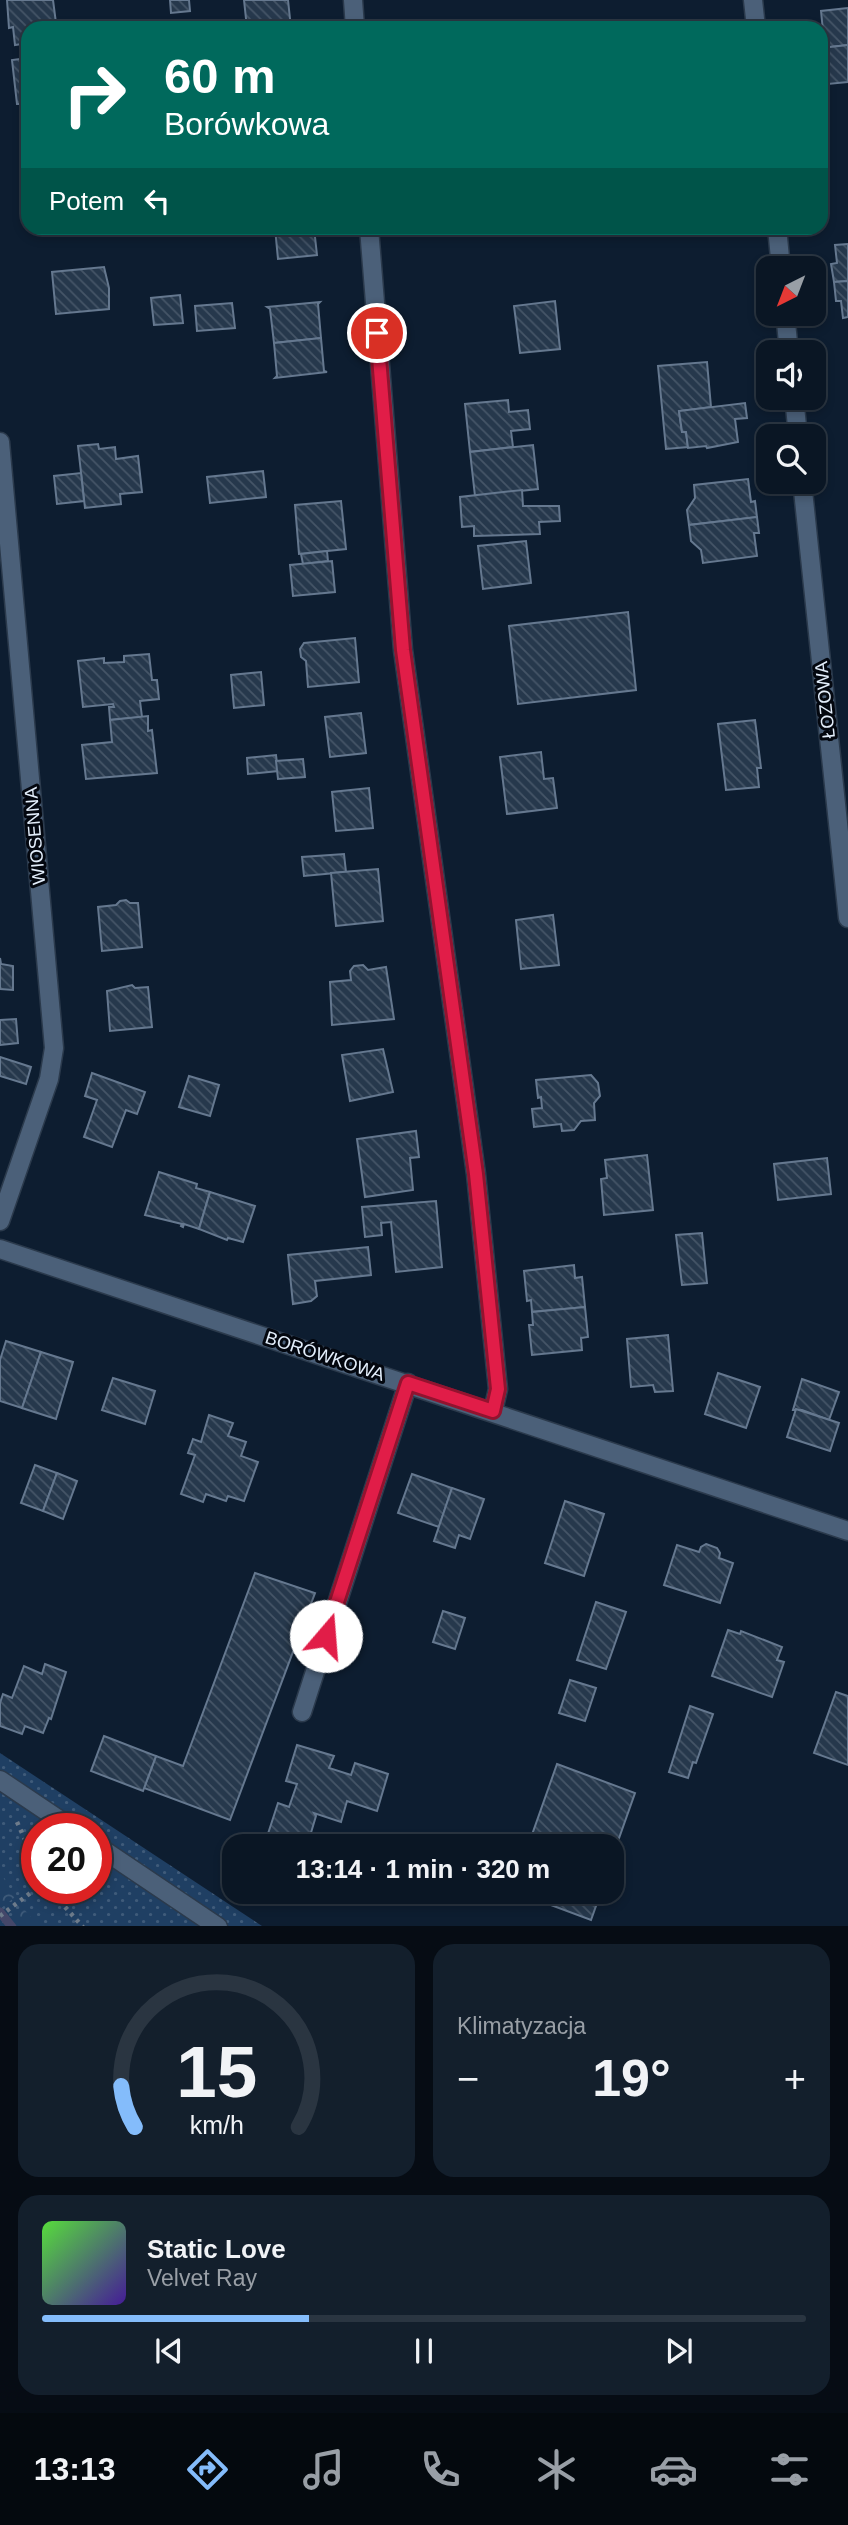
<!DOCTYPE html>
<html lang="pl">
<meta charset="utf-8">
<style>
body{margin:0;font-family:Helvetica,sans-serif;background:#131f2c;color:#f1f3f6;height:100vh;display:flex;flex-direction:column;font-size:26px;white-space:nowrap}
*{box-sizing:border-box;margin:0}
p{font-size:23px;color:#999fa6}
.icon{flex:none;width:38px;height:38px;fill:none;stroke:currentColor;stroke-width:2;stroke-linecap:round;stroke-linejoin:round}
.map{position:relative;height:1926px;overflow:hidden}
.panel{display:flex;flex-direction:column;gap:18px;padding:18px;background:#060c14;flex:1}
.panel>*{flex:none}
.guide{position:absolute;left:21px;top:21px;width:807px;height:214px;border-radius:21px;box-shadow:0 4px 10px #0003,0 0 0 2px #2a3541;background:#00695c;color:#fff;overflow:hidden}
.needle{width:46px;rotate:222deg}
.buttons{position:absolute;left:756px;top:256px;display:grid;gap:14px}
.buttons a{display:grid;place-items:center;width:70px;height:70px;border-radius:14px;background:#0a1624;box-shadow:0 4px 10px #0003,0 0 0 2px #2a3541;font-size:35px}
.speed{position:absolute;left:21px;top:1813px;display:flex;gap:14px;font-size:35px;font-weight:700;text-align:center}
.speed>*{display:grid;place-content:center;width:91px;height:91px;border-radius:50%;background:#0a1624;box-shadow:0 4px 10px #0003,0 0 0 2px #2a3541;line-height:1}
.speed .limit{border:10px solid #d22;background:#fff;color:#111}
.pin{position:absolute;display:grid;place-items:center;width:60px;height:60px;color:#fff;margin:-30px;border:4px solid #fff;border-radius:50%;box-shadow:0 2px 7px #0007}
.me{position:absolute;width:77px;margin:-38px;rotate:18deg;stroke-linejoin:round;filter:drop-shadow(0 0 5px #0008)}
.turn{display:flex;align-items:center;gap:24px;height:147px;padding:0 28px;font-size:32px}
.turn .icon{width:91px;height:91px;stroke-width:2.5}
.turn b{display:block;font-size:49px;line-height:60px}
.then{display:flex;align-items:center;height:66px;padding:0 28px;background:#0003;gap:14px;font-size:26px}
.big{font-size:52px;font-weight:700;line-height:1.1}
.panel .card{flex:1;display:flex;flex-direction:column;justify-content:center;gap:10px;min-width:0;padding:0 24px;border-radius:21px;background:#131f2c}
.panel .dial{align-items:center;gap:0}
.dial svg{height:182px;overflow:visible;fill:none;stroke:#2a3541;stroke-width:7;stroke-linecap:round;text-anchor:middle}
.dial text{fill:#f1f3f6;stroke:none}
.song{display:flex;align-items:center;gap:21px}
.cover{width:84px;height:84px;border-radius:10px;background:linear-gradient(135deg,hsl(110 70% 55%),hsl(260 70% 35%))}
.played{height:7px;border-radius:4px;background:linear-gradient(90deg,#84bcfb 35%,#2a3541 35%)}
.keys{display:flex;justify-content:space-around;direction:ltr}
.heat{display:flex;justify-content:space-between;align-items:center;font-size:38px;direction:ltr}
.panel .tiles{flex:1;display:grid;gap:18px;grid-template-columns:1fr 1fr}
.card:last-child{grid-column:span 2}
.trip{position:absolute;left:222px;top:1834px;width:402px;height:70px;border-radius:21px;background:#0a1624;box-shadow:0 4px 10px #0003,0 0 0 2px #2a3541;font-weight:700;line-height:70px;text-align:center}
.menu{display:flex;height:112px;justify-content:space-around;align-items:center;background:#04090e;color:#999fa6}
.menu .icon{width:49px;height:49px}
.menu .current{color:#84bcfb}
.menu b{font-size:32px;color:#f1f3f6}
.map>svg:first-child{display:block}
.grass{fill:url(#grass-dots);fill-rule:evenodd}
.forest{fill:url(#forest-crowns)}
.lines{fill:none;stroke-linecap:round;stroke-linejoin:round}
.stream{stroke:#444769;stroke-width:9}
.building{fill:url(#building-back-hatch);stroke:#65788f;stroke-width:2}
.minor-casing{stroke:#2b3a4c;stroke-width:21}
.path{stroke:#6d7b8b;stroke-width:4.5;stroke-dasharray:3.5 5;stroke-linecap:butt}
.minor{stroke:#4b6079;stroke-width:18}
.route-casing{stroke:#92132f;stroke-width:18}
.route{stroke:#e11d48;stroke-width:12}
.labels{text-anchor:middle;stroke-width:6;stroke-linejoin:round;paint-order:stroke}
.street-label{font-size:18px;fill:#e3eefb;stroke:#03070f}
</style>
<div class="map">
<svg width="848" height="1927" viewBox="0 0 848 1927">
<defs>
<pattern id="grass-dots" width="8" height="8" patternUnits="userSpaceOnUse" patternTransform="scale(1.75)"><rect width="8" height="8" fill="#1f3f63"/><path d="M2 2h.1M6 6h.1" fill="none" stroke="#3f5b7a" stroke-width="1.8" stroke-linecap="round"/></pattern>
<pattern id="forest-crowns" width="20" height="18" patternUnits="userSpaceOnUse" patternTransform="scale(1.75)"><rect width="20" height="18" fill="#1f3f63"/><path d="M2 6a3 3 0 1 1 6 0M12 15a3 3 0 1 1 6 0" fill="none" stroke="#3f5b7a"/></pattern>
<pattern id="building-back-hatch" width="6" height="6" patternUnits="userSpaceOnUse" patternTransform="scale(1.75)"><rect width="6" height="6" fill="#26384c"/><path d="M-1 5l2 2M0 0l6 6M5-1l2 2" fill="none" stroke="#455567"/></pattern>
</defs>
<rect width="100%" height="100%" fill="#0d1d30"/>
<path class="grass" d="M0,1753L262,1926H0ZM37,1829H96V1888H37Z"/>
<g class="forest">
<polygon points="0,1872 15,1897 0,1909"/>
<polygon points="23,1908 39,1926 0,1926"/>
</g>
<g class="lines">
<polyline class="stream" points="0,1912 12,1927"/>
</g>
<g class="building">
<polygon points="7,0 53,0 56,23 52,23 52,28 28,28 28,43 15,45 13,27 9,28"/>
<polygon points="170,0 189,0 190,11 171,13"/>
<polygon points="244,0 288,0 291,28 247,28"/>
<polygon points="848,8 848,45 821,48 821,31 823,31 821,11"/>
<polygon points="848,45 848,82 828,84 826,64 821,65 821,48"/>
<polygon points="28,58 28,104 17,104 12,60"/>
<polygon points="275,228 314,228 317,255 278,259"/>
<polygon points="848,244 848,281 834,282 831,264 837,263 835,245"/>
<polygon points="104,267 109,288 109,309 56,314 52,272"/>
<polygon points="848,281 848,317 843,318 841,301 836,301 834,282"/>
<polygon points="180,295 183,323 154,325 151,298"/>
<polygon points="555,301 560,349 520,353 514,306"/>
<polygon points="320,302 318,304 321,338 274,343 270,309 267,307"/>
<polygon points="232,303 235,328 197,331 195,306"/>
<polygon points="321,338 324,371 327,372 275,378 277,376 274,343"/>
<polygon points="707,362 711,407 679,411 682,432 686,432 688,447 666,449 658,366"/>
<polygon points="508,400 509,412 528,410 530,429 511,431 513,447 470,452 465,404"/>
<polygon points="745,403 747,418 735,419 738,442 707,448 706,446 688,448 686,432 682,432 679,411"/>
<polygon points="98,444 99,449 115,447 116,459 138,456 142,492 120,494 121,504 85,508 78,446"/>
<polygon points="533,445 538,489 475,496 470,452"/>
<polygon points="263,471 266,497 210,503 207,477"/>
<polygon points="81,473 84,501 57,504 54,476"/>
<polygon points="748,479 751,502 755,501 757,517 689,525 687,510 695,498 694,485"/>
<polygon points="522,490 523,506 559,506 560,521 539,522 540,534 474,536 474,526 462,527 460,497"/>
<polygon points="341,501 346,549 299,554 295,505"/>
<polygon points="757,517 759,533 754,533 757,556 703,563 701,550 691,541 689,525"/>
<polygon points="526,541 531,583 483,589 478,546"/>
<polygon points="327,551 328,561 303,564 301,554"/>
<polygon points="332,561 335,592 293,596 290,565"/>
<polygon points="628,612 636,690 518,704 509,626"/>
<polygon points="355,638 359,682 308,687 306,661 301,657 300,649 304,643"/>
<polygon points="149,654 152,680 157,680 159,699 140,701 142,717 110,720 109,707 114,707 113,704 83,707 78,661 104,658 104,663 124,662 124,656"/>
<polygon points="261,672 264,705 234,708 231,675"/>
<polygon points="361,713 366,753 330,757 325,717"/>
<polygon points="148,716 148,731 152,730 157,773 86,779 82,745 112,742 110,720"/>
<polygon points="755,720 761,768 757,768 759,787 726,790 718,724"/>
<polygon points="541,752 544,779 553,778 557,808 507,814 500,757"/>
<polygon points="276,755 278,771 248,774 247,758"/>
<polygon points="303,759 305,777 278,779 276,761"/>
<polygon points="369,788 373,828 336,831 332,792"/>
<polygon points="344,854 346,872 304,876 302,857"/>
<polygon points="378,869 383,921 336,926 331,873"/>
<polygon points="126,900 130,903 138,903 142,947 102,951 98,907 116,905 120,901"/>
<polygon points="553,915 559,965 521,969 516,920"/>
<polygon points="0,958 1,964 13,966 13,990 0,989"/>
<polygon points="363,965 368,970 386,967 394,1019 332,1025 330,982 351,980 350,971 354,966"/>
<polygon points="132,985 135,988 148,987 152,1027 110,1031 107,991"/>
<polygon points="16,1019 18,1043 0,1045 0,1020"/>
<polygon points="383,1049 393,1092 350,1101 342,1055"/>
<polygon points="0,1057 31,1067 26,1084 0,1076"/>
<polygon points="92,1073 145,1092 137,1114 126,1110 112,1147 84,1137 97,1100 85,1096"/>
<polygon points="591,1075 598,1083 600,1096 594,1103 595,1120 581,1121 574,1130 562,1131 561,1124 534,1127 532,1109 542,1108 541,1097 538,1098 536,1080"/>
<polygon points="189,1076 219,1085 210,1116 179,1107"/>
<polygon points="416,1131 419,1157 410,1158 413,1190 365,1197 357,1139"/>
<polygon points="647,1155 653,1210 604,1215 601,1179 607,1178 605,1160"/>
<polygon points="827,1158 831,1194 778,1200 774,1164"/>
<polygon points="159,1172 197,1184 196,1188 210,1192 199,1229 184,1224 183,1227 181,1226 182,1224 145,1215"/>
<polygon points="210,1192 255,1206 243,1242 228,1238 227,1240 199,1229"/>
<polygon points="436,1201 442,1267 396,1272 391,1222 381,1223 382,1235 365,1237 362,1207"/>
<polygon points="702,1233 707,1283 682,1285 676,1235"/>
<polygon points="368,1247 371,1275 315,1281 317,1296 311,1301 293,1304 288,1255"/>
<polygon points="574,1265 575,1278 582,1277 585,1307 532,1312 531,1300 527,1301 524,1271"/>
<polygon points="585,1307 588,1337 581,1338 582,1350 532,1355 529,1325 533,1325 532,1312"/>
<polygon points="668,1335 673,1391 655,1392 653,1385 631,1387 627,1339"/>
<polygon points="6,1341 41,1352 22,1408 0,1401 0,1360"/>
<polygon points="41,1352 73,1362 56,1419 22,1408"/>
<polygon points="718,1373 760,1387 746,1428 705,1414"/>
<polygon points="113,1378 155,1391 145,1424 102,1410"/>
<polygon points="802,1379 839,1392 829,1420 802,1410 793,1410"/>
<polygon points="796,1409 839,1423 830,1451 787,1437"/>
<polygon points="209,1415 233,1423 228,1436 246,1442 241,1456 258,1462 244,1501 228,1496 226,1501 206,1494 203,1502 181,1494 195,1455 188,1453 193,1439 201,1442"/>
<polygon points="35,1465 57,1473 43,1511 21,1503"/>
<polygon points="57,1473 77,1481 63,1519 43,1511"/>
<polygon points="412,1474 452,1488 439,1527 398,1513"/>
<polygon points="452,1488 484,1499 470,1539 459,1535 455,1548 434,1541"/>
<polygon points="565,1501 604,1514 584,1576 545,1563"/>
<polygon points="706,1544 717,1548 720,1553 719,1558 733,1563 720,1603 664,1585 677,1545 699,1552 701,1547"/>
<polygon points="255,1573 315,1593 230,1820 144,1788 156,1756 183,1766"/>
<polygon points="596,1602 626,1612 606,1669 577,1660"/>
<polygon points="443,1611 465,1618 455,1649 433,1642"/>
<polygon points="728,1630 740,1634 741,1631 782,1647 777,1660 784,1662 772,1697 712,1676"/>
<polygon points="45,1664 66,1672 51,1719 49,1718 43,1733 25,1726 22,1734 0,1726 0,1703 3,1694 12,1698 24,1666 42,1674"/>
<polygon points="570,1680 596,1688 585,1721 559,1713"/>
<polygon points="836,1692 848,1696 848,1765 814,1753"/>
<polygon points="690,1706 713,1714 696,1763 693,1762 688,1778 669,1772"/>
<polygon points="104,1736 156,1756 143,1791 91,1771"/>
<polygon points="297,1745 334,1756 329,1768 351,1775 355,1763 388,1774 377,1811 347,1801 341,1822 314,1813 316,1816 307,1846 264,1846 278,1803 289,1807 297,1784 286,1781"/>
<polygon points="557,1764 635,1793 612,1858 612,1846 528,1846"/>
<polygon points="516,1892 601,1892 591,1920"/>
</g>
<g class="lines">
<g class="minor-casing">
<g id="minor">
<polyline points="353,0 355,28"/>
<polyline points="753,0 756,28"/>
<polyline points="369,228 403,650 476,1174 498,1389 493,1411"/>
<polyline points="777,228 781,268"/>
<polyline points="785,313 789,352"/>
<polyline points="794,397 798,436"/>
<polyline points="0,442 54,1048 49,1079 0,1221"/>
<polyline points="802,481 848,918"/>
<polyline points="0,1249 848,1531"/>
<polyline points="302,1712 408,1383"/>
<polyline points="0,1780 73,1829"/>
<polyline points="96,1845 218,1927"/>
</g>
</g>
<g class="path">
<polyline points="17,1822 37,1866"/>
<polyline points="48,1888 83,1927"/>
<polyline points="0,1916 37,1888"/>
</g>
<use href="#minor" class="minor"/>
</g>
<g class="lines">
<g class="route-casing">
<polyline id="route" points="326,1636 408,1383 493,1411 498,1389 476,1174 403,650 377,333"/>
</g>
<use href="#route" class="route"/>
</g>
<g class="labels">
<g class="street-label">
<text transform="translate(825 700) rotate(-96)" y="6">ŁOZOWA</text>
<text transform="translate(35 836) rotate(-95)" y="6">WIOSENNA</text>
<text transform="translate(325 1356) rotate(18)" y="6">BORÓWKOWA</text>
</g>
</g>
</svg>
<div class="buttons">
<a><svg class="needle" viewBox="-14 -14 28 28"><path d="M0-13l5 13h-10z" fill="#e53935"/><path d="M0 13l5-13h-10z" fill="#999fa6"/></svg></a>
<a><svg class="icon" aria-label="sound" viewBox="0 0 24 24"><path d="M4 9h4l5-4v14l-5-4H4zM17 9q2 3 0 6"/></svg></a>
<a><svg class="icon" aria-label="search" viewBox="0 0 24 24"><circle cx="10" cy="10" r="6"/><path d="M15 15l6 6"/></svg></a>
</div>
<div class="speed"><div class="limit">20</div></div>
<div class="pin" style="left:377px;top:333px;background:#d93025"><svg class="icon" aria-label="arrive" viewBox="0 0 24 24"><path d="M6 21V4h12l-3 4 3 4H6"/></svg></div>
<svg class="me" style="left:326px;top:1636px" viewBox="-20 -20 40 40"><circle r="19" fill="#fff"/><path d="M0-13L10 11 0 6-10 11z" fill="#e11d48"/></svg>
<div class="trip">13:14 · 1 min · 320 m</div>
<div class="guide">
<div class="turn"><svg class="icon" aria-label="right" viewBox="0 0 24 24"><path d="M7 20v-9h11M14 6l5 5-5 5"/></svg><div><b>60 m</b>Borówkowa</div></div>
<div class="then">Potem<svg class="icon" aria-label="left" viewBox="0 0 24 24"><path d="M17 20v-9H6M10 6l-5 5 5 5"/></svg></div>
</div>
</div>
<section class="panel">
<div class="tiles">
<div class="card dial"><svg viewBox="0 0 100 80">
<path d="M14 69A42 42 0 1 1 86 69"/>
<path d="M14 69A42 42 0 0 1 8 51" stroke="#84bcfb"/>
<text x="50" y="56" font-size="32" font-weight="700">15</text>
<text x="50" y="72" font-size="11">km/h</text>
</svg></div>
<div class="card"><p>Klimatyzacja</p>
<div class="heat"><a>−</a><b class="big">19°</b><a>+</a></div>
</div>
<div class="card">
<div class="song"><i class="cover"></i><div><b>Static Love</b><p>Velvet Ray</p></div></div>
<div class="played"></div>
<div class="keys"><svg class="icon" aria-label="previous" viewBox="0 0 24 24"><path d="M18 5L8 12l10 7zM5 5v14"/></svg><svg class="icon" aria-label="pause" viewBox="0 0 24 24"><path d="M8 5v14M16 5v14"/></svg><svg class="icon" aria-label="next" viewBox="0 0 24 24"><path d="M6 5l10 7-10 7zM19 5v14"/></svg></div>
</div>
</div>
</section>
<nav class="menu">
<b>13:13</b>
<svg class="icon current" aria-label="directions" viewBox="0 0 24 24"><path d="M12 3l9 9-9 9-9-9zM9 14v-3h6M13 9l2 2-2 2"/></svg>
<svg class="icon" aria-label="music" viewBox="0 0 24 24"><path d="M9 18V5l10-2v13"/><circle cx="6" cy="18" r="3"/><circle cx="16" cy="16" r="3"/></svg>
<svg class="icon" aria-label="phone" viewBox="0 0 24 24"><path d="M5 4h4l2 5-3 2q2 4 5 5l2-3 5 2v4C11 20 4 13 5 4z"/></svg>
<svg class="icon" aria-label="climate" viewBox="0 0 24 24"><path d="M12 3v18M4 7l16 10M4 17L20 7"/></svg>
<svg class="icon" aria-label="car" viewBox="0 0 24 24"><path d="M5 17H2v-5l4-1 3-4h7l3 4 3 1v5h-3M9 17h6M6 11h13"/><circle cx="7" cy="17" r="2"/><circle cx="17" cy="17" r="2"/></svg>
<svg class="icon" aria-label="filters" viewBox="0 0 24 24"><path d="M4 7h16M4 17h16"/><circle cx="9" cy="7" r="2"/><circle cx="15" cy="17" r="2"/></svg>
</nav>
